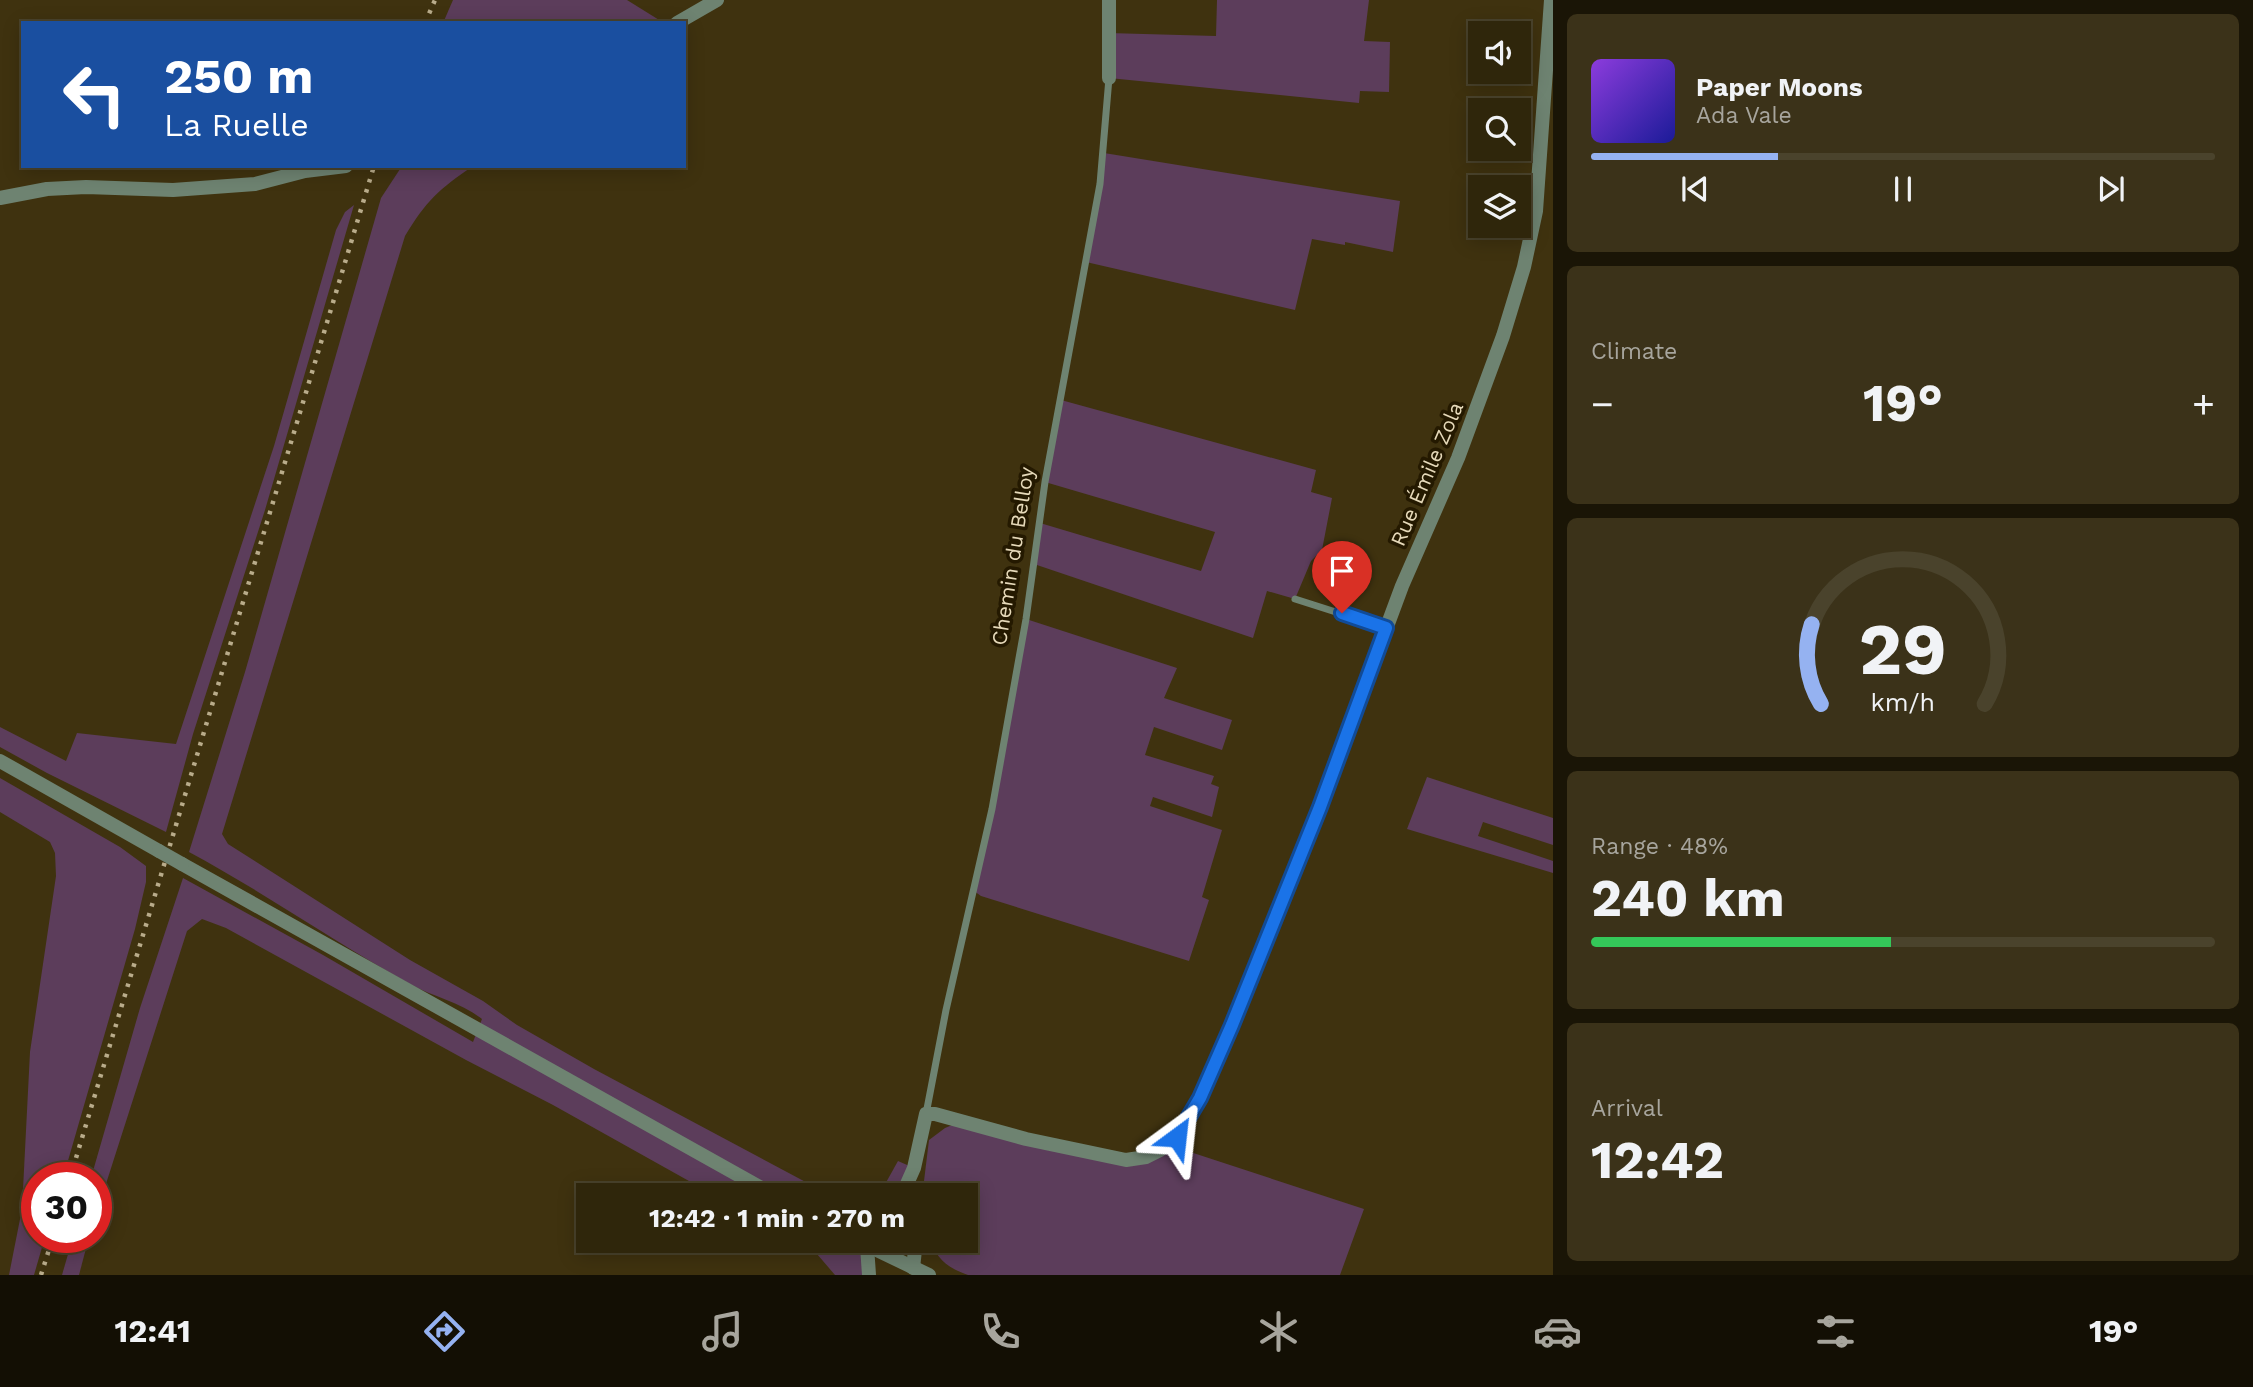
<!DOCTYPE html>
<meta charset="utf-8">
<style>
body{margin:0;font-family:"Work Sans",sans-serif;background:#3b3219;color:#f1f3f6;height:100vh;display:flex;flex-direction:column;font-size:26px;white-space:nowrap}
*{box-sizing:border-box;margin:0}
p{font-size:23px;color:#a7a59d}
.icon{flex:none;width:38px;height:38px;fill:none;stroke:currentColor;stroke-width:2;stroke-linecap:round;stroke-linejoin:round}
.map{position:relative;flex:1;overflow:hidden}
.panel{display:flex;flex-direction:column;gap:14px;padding:14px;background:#1a1506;width:700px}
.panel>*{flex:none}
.guide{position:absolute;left:21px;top:21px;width:665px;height:147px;border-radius:0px;box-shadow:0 4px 18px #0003,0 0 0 2px #4a432c;background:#1a4fa0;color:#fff;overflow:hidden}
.buttons{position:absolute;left:1468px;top:21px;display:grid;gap:14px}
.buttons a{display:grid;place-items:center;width:63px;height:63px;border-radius:0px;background:#2f260b;box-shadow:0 4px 18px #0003,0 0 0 2px #4a432c;font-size:35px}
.speed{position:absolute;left:21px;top:1162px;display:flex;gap:14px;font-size:35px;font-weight:700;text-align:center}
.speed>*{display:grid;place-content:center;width:91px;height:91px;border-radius:50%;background:#2f260b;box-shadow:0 4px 18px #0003,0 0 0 2px #4a432c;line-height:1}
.speed .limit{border:10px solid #d22;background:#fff;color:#111}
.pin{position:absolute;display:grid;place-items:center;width:60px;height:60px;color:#fff;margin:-72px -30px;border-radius:50% 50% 50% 0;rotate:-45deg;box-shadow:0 0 7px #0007}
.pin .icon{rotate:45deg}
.me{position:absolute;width:77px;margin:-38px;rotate:30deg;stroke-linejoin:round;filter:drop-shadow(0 0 5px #0008)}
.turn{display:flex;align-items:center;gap:24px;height:147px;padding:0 28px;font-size:32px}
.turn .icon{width:91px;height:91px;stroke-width:2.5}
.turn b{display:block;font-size:49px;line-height:60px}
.big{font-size:52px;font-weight:700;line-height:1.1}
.panel .tile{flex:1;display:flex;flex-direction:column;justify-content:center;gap:10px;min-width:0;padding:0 24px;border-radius:10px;background:#3b3219}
.panel .dial{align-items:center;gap:0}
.dial svg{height:182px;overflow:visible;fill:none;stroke:#4a432c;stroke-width:7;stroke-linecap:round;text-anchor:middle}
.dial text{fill:#f1f3f6;stroke:none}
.song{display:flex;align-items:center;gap:21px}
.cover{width:84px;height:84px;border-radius:10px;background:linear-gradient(135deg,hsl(270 70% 55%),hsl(240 70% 35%))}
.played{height:7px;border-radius:4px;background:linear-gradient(90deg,#95b2f1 30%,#4a432c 30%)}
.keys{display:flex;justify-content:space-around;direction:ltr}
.heat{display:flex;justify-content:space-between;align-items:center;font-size:38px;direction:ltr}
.charge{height:10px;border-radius:5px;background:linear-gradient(90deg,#34c759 48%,#4a432c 0)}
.trip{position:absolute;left:576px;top:1183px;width:402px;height:70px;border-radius:0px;background:#2f260b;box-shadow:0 4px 18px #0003,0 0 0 2px #4a432c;font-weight:700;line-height:70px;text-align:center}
.tab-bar{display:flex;height:112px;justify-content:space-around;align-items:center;background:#130f04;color:#a7a59d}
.tab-bar .icon{width:49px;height:49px}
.tab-bar .active{color:#95b2f1}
.tab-bar b{font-size:32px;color:#f1f3f6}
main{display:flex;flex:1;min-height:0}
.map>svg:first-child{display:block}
.green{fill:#5c3d5b}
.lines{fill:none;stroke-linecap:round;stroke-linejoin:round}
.service{stroke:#6e8371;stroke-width:7}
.minor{stroke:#6e8371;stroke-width:14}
.tertiary{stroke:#6e8371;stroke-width:14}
.rail{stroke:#b9ac8b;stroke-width:4.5;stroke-dasharray:3.5 7;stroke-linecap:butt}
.tertiary-bridge{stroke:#6e8371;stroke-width:14}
.route-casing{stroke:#114b97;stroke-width:18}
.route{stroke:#1a73e8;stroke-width:12}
.labels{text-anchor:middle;stroke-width:7;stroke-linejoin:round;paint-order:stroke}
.street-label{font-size:21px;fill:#e6d9b9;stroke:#241900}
</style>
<main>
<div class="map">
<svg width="1553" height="1275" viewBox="0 0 1553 1275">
<rect width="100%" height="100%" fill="#3f320f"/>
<g class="green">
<polygon points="453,0 627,0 664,23 443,23"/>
<polygon points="1217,0 1369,0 1364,41 1390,42 1389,92 1360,91 1359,103 1109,78 1108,33 1216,36"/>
<polygon points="1104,153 1400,201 1393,252 1345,242 1345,245 1312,239 1295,310 1086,262"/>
<path d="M402,166H473C439,189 426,201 405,236L222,834L228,844L410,960L483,1001L517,1025L594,1069L830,1195H714L553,1105L466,1060L226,928L202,919L187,931L96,1215V1178H91L140,1008L183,878L323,955L473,1042L482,1019C461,1002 433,997 410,984C335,942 265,893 189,852L245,672L381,198Z"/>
<polygon points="354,205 265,510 193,734 166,832 47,773 0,747 0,727 66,761 77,733 176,744 274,446 336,230 345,212"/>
<polygon points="1061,400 1316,470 1311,492 1332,498 1322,550 1311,561 1295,599 1267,591 1253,638 1034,564 1040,523 1201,571 1215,532 1045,482"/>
<polygon points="1026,619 1177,668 1164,698 1232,720 1222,750 1154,727 1145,755 1214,776 1211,784 1219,787 1212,817 1153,797 1150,806 1222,830 1202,897 1209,900 1189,961 981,896 974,891"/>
<polygon points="1427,777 1553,818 1553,845 1483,822 1478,836 1553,861 1553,873 1407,829"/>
<polygon points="0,778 120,847 146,866 146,882 135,929 63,1178 37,1178 37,1237 45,1237 34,1275 9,1275 22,1209 30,1052 56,876 55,853 50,842 0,812"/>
<path d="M962,1121L1126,1160L1175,1147L1364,1209L1340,1275H968C948,1268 938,1260 930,1241H966V1195H925L924,1181L929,1140L945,1128Z"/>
<polygon points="898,1161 914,1168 902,1195 879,1195"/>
<polygon points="73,1237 89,1237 79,1275 62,1275"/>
<polygon points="794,1241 871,1241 869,1275 835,1275 817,1254"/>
</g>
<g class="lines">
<g class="service">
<polyline points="1295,599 1386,628"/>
<polyline points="926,1114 946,1010 992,809 1026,619 1045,482 1100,184 1109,78"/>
</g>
<g class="minor">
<polyline points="677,23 717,0"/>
<polyline points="1109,78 1109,0"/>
<polyline points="0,198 47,189 86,187 173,190 255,184 305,171 346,166"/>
<polyline points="902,1195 914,1168 926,1114 935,1114 1026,1139 1126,1160 1146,1157 1160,1150 1177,1137 1200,1098 1221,1053 1307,842 1402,586 1458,458 1503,336 1524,267 1536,211 1551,0"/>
<polyline points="913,1268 916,1241"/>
</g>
<g class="tertiary">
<polyline points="0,761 159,851"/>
<polyline points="182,864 774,1195"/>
<polyline points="858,1241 929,1275"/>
<polyline points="867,1246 869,1275"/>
</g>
<g class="rail">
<polyline points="425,23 435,0"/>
<polyline points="70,1178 374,166"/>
<polyline points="41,1275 53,1237"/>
</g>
<polyline class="tertiary-bridge" points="159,851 182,864"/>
</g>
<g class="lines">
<g class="route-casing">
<polyline id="route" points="1177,1137 1200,1098 1232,1025 1320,807 1386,628 1342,613"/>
</g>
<use href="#route" class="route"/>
</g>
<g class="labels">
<g class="street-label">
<text transform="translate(1427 474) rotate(-67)" y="7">Rue Émile Zola</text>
<text transform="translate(1013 556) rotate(-81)" y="7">Chemin du Belloy</text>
</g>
</g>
</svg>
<div class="buttons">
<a><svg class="icon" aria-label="sound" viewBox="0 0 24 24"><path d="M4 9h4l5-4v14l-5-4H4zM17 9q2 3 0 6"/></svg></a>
<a><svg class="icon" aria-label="search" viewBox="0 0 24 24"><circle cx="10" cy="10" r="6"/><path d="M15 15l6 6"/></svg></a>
<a><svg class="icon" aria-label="layers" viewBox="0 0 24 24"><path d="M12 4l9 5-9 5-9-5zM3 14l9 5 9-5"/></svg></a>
</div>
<div class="speed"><div class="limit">30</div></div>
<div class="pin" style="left:1342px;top:613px;background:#d93025"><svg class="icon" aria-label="arrive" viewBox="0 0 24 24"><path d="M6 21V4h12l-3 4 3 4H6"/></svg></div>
<svg class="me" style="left:1177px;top:1137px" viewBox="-20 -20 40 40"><path d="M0-17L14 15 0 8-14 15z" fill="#1a73e8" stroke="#fff" stroke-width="4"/></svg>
<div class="trip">12:42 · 1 min · 270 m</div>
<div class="guide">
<div class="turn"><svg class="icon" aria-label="left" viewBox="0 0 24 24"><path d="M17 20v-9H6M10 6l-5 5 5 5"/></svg><div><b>250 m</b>La Ruelle</div></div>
</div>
</div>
<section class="panel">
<div class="tile">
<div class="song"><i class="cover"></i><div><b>Paper Moons</b><p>Ada Vale</p></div></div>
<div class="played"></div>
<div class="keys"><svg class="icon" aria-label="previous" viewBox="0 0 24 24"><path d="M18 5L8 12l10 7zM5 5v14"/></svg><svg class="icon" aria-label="pause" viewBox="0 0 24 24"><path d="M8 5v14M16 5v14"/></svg><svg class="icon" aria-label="next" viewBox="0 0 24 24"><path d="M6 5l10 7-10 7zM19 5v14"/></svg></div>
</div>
<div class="tile"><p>Climate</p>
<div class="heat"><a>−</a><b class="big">19°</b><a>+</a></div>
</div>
<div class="tile dial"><svg viewBox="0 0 100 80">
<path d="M14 69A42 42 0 1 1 86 69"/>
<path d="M14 69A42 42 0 0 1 10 34" stroke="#95b2f1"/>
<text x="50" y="56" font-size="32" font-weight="700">29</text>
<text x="50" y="72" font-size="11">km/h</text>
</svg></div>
<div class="tile"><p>Range · 48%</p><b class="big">240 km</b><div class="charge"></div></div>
<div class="tile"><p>Arrival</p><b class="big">12:42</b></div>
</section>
</main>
<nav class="tab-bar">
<b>12:41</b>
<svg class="icon active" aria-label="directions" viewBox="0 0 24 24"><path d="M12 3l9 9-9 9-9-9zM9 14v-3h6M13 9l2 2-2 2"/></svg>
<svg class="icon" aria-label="music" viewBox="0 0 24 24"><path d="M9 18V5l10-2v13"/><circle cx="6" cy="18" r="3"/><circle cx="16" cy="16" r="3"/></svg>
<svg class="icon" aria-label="phone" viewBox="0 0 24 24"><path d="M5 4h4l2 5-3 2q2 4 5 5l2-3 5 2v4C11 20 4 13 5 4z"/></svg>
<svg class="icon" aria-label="climate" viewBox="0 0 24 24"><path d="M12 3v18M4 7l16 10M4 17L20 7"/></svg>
<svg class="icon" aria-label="car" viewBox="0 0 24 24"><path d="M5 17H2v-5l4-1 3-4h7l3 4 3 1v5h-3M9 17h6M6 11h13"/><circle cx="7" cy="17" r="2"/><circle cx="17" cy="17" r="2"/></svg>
<svg class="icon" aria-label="filters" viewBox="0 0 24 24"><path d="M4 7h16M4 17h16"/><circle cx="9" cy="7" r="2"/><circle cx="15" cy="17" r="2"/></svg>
<b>19°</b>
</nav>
